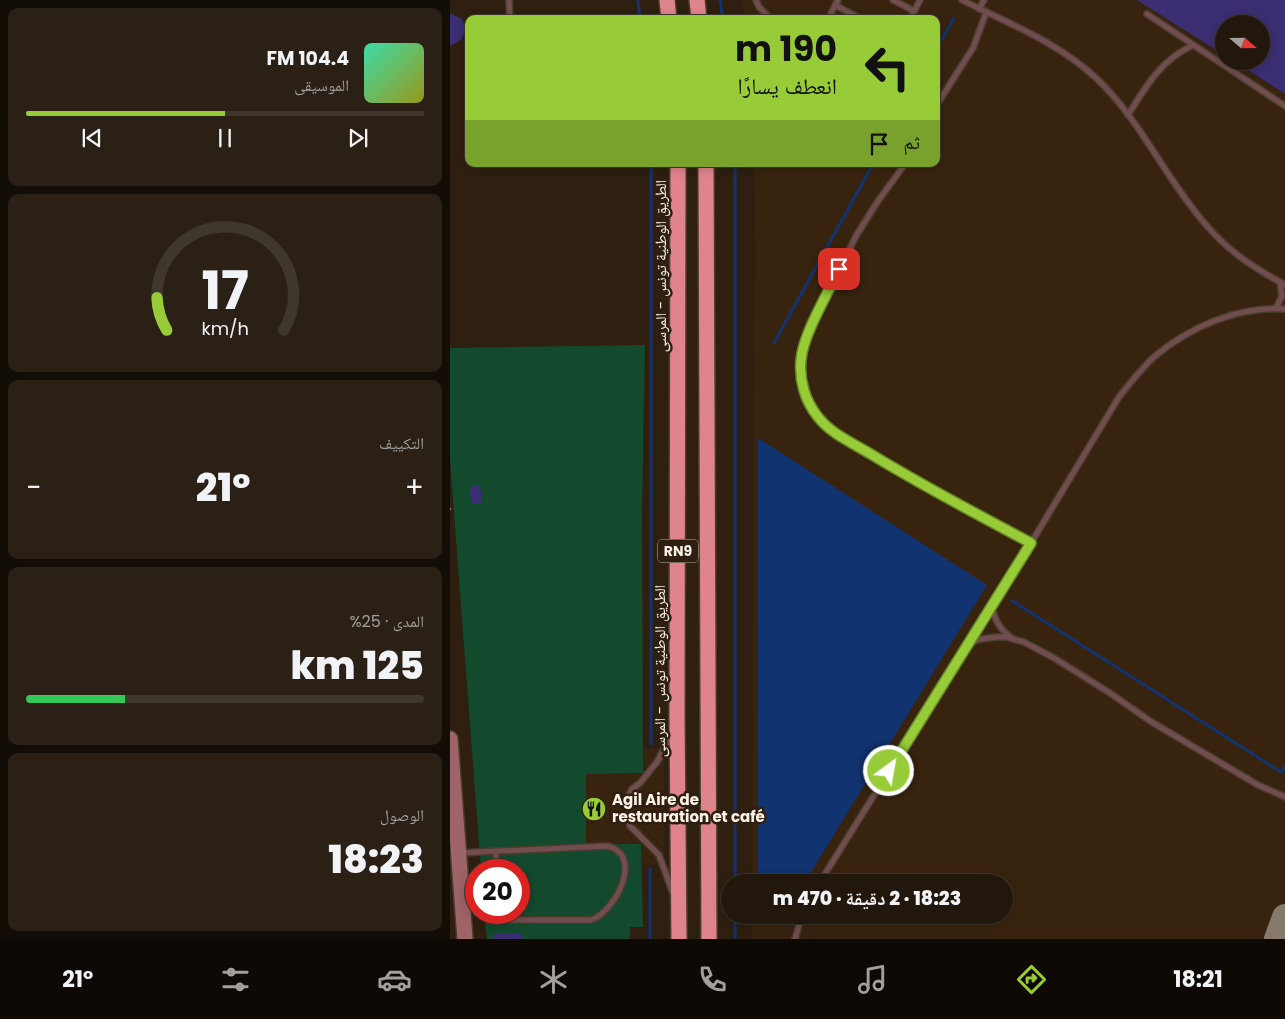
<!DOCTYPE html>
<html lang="ar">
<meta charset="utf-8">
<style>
body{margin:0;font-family:Poppins,"Noto Naskh Arabic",sans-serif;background:#2a2015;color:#f1f3f6;direction:rtl;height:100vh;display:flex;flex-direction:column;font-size:19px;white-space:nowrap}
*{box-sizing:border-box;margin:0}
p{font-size:16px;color:#a29f9d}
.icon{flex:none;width:28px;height:28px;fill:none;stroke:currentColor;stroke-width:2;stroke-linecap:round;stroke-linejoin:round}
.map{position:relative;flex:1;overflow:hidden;direction:ltr}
.side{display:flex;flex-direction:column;gap:8px;padding:8px;background:#130d07;width:450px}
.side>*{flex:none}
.hud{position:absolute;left:15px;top:15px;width:475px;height:152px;border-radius:10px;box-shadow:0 2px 12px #0003,0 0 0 1px #3f362d;direction:rtl;background:#97cb38;color:#111;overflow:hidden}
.needle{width:32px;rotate:110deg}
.controls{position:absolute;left:765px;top:15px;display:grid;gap:10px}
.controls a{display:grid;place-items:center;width:55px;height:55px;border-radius:50%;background:#22170c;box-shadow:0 2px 12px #0003,0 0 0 1px #3f362d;font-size:25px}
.speed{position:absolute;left:15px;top:859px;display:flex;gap:10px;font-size:25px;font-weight:700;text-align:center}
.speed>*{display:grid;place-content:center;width:65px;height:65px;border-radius:50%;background:#22170c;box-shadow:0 2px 12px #0003,0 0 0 1px #3f362d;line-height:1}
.speed .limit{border:8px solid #d22;background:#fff;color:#111}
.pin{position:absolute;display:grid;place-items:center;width:42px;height:42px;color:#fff;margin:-21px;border-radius:10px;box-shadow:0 2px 8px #0006}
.me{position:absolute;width:55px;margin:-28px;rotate:32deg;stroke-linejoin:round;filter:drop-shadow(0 0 4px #0008)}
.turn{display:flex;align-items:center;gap:18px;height:105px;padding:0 20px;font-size:22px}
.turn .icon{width:65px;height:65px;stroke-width:2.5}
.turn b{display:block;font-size:35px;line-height:42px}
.then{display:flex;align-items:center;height:48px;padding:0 20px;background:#0003;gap:10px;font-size:19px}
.big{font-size:38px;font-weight:800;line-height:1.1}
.side .tile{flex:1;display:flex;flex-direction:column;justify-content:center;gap:8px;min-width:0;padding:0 18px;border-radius:10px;background:#2a2015}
.side .dial{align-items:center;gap:0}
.dial svg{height:130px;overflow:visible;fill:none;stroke:#3f362d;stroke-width:7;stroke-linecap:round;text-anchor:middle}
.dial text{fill:#f1f3f6;stroke:none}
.song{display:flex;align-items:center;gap:15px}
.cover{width:60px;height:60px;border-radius:8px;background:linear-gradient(135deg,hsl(160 70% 55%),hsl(60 70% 35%))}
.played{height:5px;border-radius:2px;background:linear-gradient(90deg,#97cb38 50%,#3f362d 50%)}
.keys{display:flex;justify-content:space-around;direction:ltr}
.heat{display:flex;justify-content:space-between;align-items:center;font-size:28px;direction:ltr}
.charge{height:8px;border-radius:4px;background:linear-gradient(90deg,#34c759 25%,#3f362d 0)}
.trip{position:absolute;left:271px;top:874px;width:292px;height:50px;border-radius:25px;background:#22170c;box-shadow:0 2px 12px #0003,0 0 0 1px #3f362d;font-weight:800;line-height:50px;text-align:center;direction:rtl}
.tabs{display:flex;height:80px;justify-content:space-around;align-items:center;background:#0e0905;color:#a29f9d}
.tabs .icon{width:35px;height:35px}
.tabs .on{color:#97cb38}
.tabs b{font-size:22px;color:#f1f3f6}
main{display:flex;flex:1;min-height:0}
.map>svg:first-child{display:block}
.built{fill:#38230f}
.green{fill:#134a2d}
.water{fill:#113370}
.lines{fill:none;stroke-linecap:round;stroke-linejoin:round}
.stream{stroke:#113370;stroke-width:3}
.taxiway{stroke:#867a6d;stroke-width:26}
.building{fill:#3b2e72}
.lane-casing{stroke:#4b3d2e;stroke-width:8}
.secondary-casing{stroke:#4b3d2e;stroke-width:18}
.highway-casing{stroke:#4b3d2e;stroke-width:18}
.path{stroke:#86786c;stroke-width:2;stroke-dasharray:4 2.5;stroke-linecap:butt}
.lane{stroke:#724d4f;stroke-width:5}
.secondary{stroke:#9e6467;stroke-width:15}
.highway{stroke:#e0848b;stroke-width:15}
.route-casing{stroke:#628424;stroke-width:12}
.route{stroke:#97cb38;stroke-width:9}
.labels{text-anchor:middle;stroke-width:5;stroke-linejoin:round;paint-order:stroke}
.shield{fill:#2e1f10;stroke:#bfb3a8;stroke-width:1}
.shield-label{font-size:14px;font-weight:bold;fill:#fdf2e9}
.street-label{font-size:15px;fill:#fdf2e9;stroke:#2e1f10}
.poi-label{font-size:15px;font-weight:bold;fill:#fdf2e9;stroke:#2e1f10;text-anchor:start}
</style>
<main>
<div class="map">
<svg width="835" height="939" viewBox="0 0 835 939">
<rect width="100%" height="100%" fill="#2e1f10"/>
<g class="built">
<polygon points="292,0 688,0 774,55 774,61 784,61 835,94 835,939 302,939 302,915 555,915 555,882 302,882 305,164 486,164 486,19 295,19"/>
<polygon points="214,748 214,864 191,865 191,844 136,844 136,773 193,773 193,749"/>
</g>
<polygon class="green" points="195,345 192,512 193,773 136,774 136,844 191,844 193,927 180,927 180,939 37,939 34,913 69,912 69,870 31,870 0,460 0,348"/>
<polygon class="water" points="308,438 537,585 355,882 308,882"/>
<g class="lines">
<g class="stream">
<polyline points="188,0 190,19"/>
<polyline points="270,0 273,19"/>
<polyline points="486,50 504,18"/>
<polyline points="201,164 201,744"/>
<polyline points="285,164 285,882"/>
<polyline points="324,343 423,164"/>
<polyline points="561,600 831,772 835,766"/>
<polyline points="285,915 285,939"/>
<polyline points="200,939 200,869"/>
</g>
<polyline class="taxiway" points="827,939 835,917"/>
</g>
<g class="building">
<polygon points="687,0 835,0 835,94 784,61 811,61 811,24 774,24 774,55"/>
<polygon points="0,13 12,19 15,28 15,33 10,41 0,46"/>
<polygon points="21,485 31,485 30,491 33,494 31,498 31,504 22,504 22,499 19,494 21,491"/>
<polygon points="44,934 72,934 73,939 44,939"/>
</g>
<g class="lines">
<g class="lane-casing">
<g id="lane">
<polyline points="59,0 60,19"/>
<polyline points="306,0 309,7 321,19"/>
<polyline points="443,0 464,11"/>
<path d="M512,0C557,23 608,42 646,78C691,120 716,180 757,226C779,252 806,269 835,285"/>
<polyline points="385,5 411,19"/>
<polyline points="529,9 534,0"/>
<polyline points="697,14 835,106"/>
<polyline points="378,19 388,0"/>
<polyline points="460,19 470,0"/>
<polyline points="486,106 523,48 536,13"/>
<path d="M678,115C697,85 710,61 743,45"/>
<polyline points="455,164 428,201 406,236 356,339 351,360 350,370 354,391 362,409 381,430 478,488 581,543"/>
<polyline points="826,308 832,296 830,282"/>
<path d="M542,606C544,620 550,630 562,638"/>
<polyline points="519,643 531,639 547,637 556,637 574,642 604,658 660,693 700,721 808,785 835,797"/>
<polyline points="222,734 207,762 190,783 182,789 179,795 180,826 209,855 223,893"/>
<polyline points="46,851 46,870"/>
<path d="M9,853L157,846C195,855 165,912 141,920H52L50,919L48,912"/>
<path d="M370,882L581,543L669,397C680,383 691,369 704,357C739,327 788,306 835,309"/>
<polyline points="15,893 26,893"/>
<polyline points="345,939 352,915"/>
</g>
</g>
<g class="secondary-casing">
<polyline id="secondary" points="0,739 15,939"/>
</g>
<g class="highway-casing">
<g id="highway">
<polyline points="217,0 219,19"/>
<polyline points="247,0 249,19"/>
<polyline points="228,164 227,716 229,939"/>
<polyline points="256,164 259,939"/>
</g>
</g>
<polyline class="path" points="0,509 1,509"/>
<use href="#lane" class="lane"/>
<use href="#secondary" class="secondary"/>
<use href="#highway" class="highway"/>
</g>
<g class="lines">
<g class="route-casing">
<path id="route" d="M389,269C378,294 353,334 351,360C349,380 355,401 368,417C382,435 405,444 424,456C475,487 528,515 581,543L439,771"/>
</g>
<use href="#route" class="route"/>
</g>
<defs>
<g id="restaurant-disc" transform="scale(1.25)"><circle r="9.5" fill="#97cb38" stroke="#2e1f10"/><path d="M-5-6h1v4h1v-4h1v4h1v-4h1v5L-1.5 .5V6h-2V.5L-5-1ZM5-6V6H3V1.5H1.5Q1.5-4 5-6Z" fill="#111"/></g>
</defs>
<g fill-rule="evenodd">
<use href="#restaurant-disc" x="144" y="809"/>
</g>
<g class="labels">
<rect class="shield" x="208" y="539.5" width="40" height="23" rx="4"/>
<g class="shield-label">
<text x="228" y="556">RN9</text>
</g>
<g class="street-label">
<text transform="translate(211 266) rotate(-90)" y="5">الطريق الوطنية تونس - المرسى</text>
<text transform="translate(210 671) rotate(-90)" y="5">الطريق الوطنية تونس - المرسى</text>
</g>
<g class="poi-label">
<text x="162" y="805">Agil Aire de<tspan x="162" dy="17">restauration et café</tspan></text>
</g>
</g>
</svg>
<div class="controls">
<a><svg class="needle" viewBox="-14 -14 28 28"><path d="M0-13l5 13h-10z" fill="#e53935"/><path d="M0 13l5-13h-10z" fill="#a29f9d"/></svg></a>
</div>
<div class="speed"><div class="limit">20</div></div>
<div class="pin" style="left:389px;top:269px;background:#d93025"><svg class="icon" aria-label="arrive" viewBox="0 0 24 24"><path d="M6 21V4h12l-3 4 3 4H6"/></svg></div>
<svg class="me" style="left:439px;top:771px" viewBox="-20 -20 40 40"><circle r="17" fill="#97cb38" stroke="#fff" stroke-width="3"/><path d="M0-11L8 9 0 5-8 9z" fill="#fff"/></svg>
<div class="trip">18:23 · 2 دقيقة · 470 m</div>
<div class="hud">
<div class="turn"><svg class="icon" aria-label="left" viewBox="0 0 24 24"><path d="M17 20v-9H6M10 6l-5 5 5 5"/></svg><div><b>190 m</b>انعطف يسارًا</div></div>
<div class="then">ثم<svg class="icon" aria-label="arrive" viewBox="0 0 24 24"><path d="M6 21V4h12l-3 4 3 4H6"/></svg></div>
</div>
</div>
<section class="side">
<div class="tile">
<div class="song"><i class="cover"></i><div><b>104.4 FM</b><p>الموسيقى</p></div></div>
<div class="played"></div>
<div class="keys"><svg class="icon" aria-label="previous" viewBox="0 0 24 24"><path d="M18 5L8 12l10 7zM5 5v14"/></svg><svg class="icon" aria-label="pause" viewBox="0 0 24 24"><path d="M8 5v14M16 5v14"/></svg><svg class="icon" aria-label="next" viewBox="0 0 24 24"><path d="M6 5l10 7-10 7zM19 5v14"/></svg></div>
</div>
<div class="tile dial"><svg viewBox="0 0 100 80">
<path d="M14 69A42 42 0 1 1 86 69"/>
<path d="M14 69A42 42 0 0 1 8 49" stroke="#97cb38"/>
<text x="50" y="56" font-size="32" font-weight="700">17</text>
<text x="50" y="72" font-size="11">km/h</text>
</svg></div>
<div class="tile"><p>التكييف</p>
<div class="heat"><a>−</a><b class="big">21°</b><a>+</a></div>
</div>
<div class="tile"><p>المدى · 25%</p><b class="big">125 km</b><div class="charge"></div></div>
<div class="tile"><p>الوصول</p><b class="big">18:23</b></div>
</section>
</main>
<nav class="tabs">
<b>18:21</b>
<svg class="icon on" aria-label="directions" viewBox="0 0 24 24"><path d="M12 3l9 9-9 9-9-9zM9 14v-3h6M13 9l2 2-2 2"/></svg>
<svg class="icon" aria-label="music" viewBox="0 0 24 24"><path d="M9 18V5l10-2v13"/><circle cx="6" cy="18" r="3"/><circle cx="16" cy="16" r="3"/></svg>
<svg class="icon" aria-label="phone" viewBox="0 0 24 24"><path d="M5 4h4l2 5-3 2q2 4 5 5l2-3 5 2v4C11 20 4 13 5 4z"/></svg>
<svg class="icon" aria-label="climate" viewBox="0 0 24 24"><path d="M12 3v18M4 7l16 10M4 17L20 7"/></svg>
<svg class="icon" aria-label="car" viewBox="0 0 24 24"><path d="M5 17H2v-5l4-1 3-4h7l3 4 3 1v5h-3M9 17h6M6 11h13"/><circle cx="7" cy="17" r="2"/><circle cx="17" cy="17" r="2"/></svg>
<svg class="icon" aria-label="filters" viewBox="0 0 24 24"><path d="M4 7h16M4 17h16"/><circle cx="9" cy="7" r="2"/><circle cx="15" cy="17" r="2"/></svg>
<b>21°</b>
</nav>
